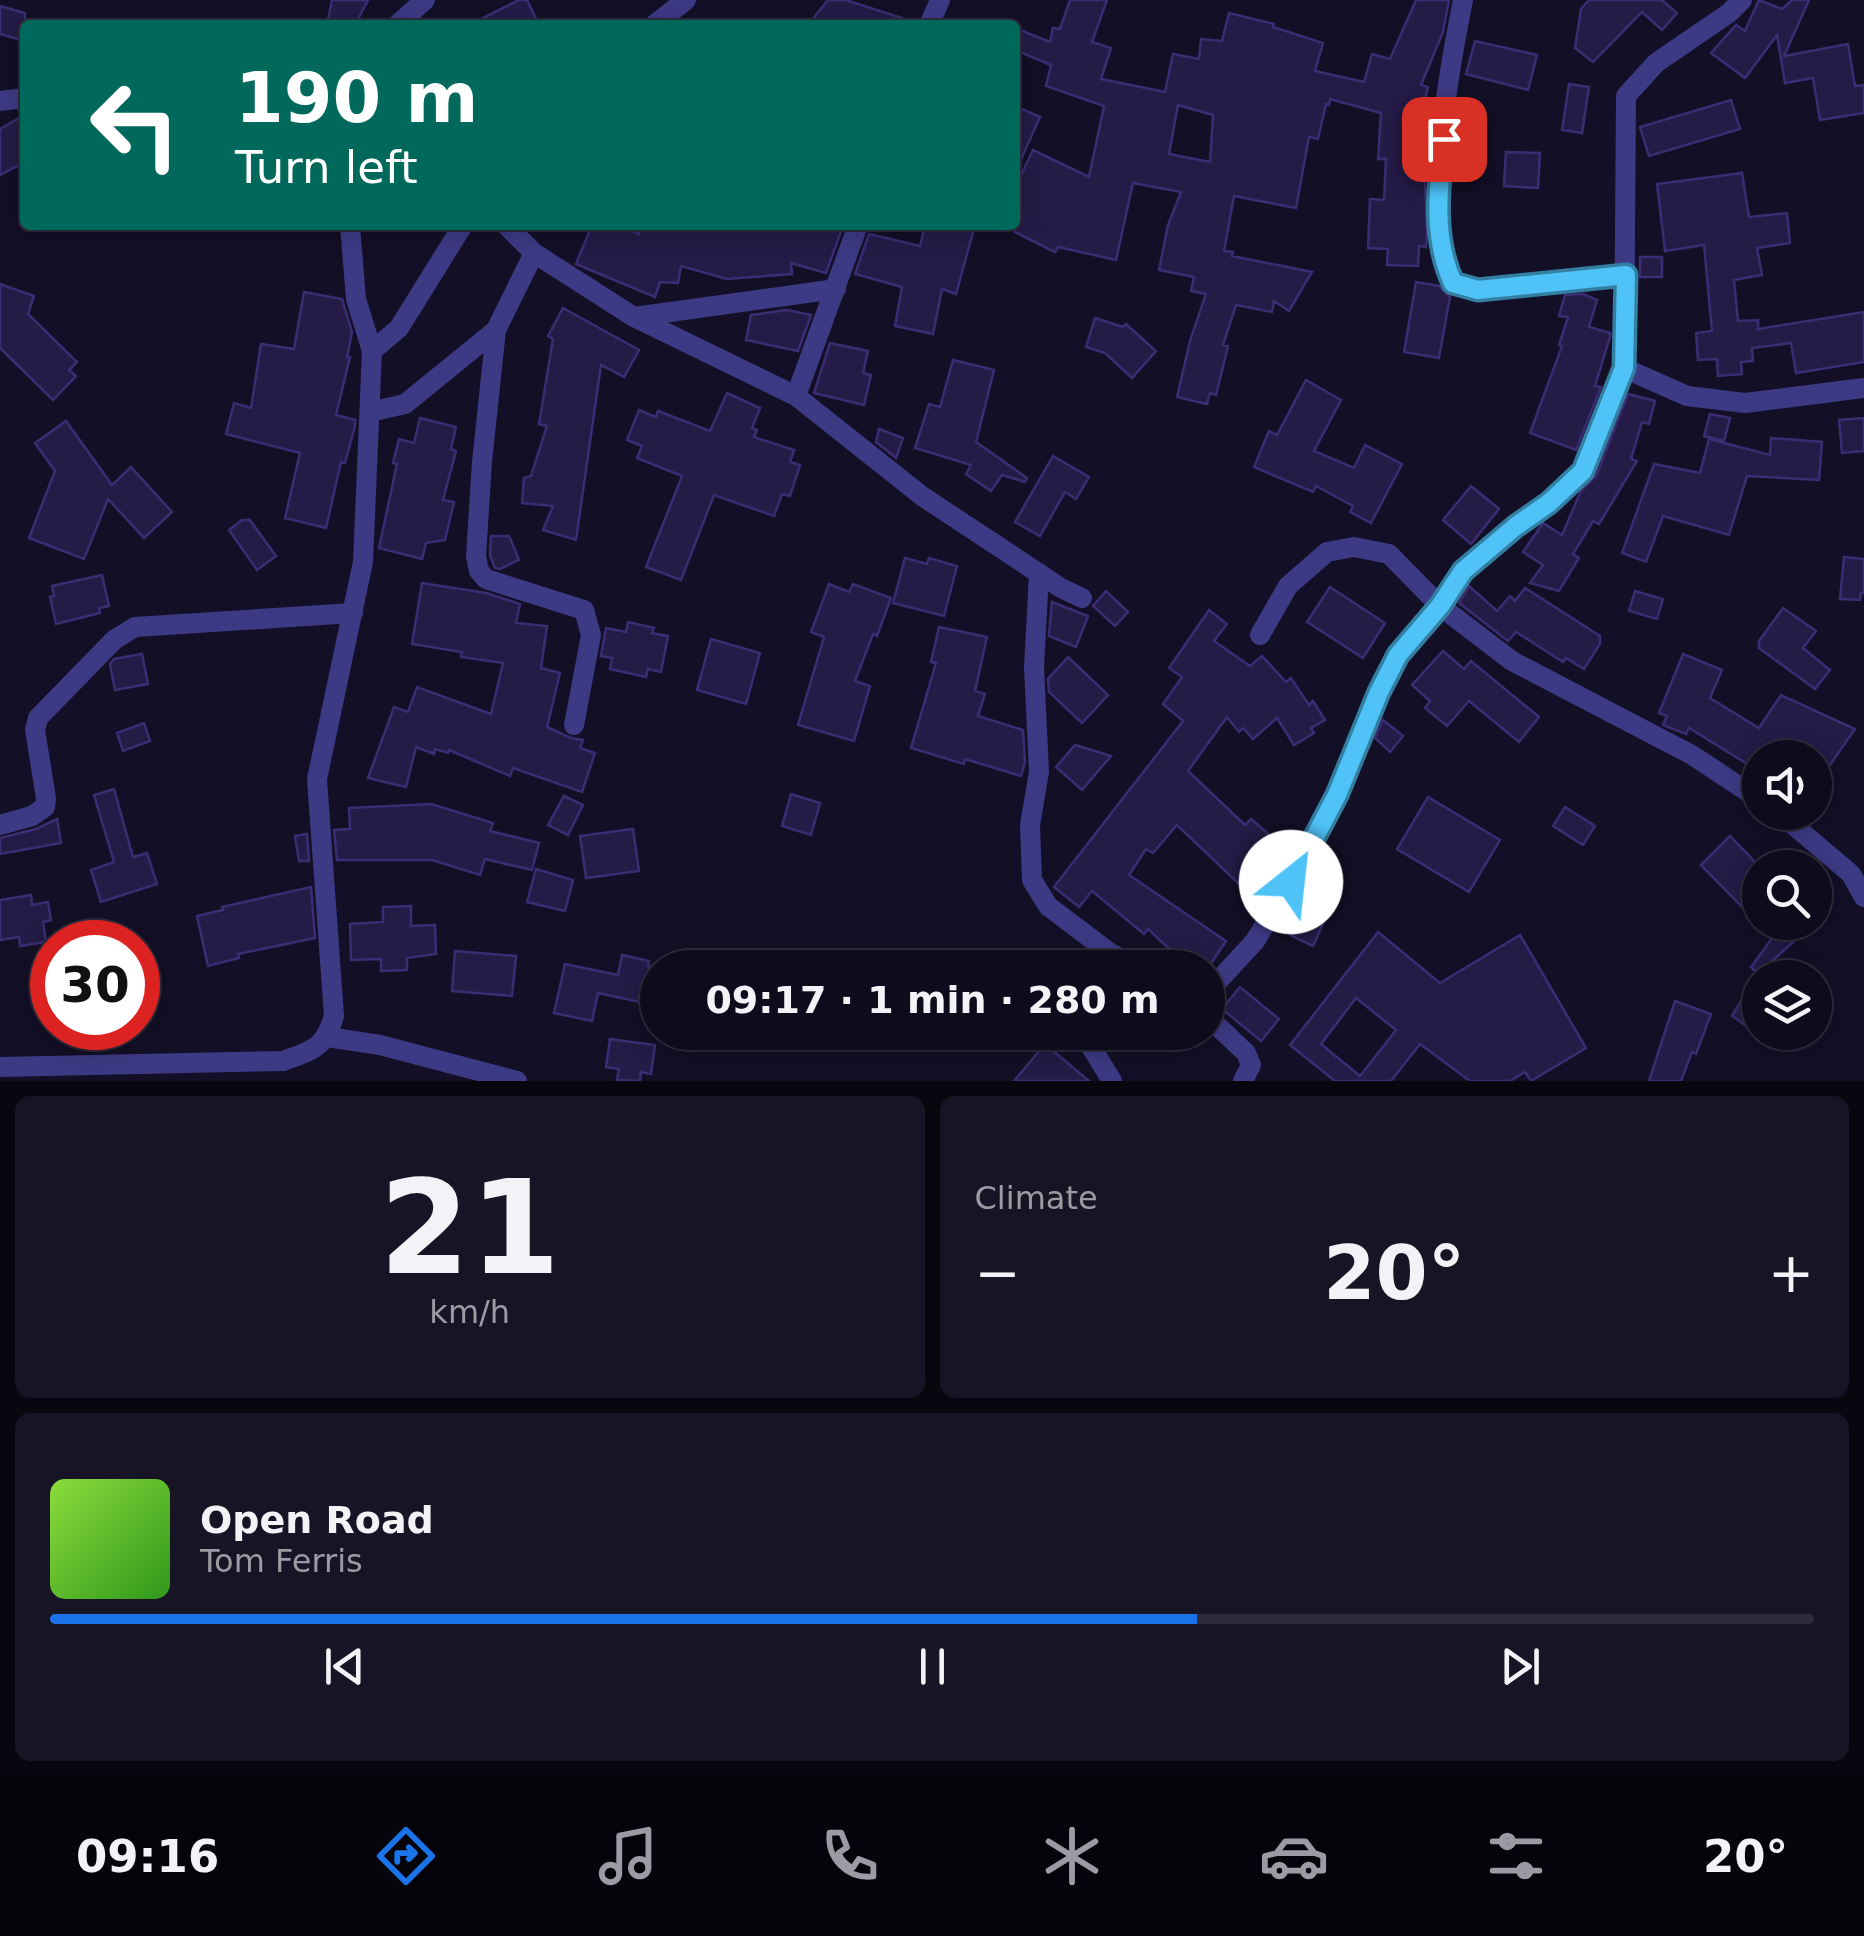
<!DOCTYPE html>
<meta charset="utf-8">
<style>
body{margin:0;font-family:"DejaVu Sans",sans-serif;background:#171425;color:#f1f3f6;height:100vh;display:flex;flex-direction:column;font-size:38px;white-space:nowrap}
*{box-sizing:border-box;margin:0}
p{font-size:32px;color:#9b9ba3}
.icon{flex:none;width:55px;height:55px;fill:none;stroke:currentColor;stroke-width:2;stroke-linecap:round;stroke-linejoin:round}
.map{position:relative;height:1081px;overflow:hidden}
.details{display:flex;flex-direction:column;gap:15px;padding:15px;background:#08060f;flex:1}
.details>*{flex:none}
.hud{position:absolute;left:20px;top:20px;width:1000px;height:210px;border-radius:10px;box-shadow:0 5px 25px #0003,0 0 0 2px #2e2b3b;background:#00695c;color:#fff;overflow:hidden}
.tools{position:absolute;left:1742px;top:740px;display:grid;gap:20px}
.tools a{display:grid;place-items:center;width:90px;height:90px;border-radius:50%;background:#0e0b1c;box-shadow:0 5px 25px #0003,0 0 0 2px #2e2b3b;font-size:50px}
.speed{position:absolute;left:30px;top:920px;display:flex;gap:20px;font-size:50px;font-weight:700;text-align:center}
.speed>*{display:grid;place-content:center;width:130px;height:130px;border-radius:50%;background:#0e0b1c;box-shadow:0 5px 25px #0003,0 0 0 2px #2e2b3b;line-height:1}
.speed .limit{border:15px solid #d22;background:#fff;color:#111}
.pin{position:absolute;display:grid;place-items:center;width:85px;height:85px;color:#fff;margin:-42px;border-radius:20px;box-shadow:0 5px 15px #0006}
.me{position:absolute;width:110px;margin:-55px;rotate:29deg;stroke-linejoin:round;filter:drop-shadow(0 0 8px #0008)}
.turn{display:flex;align-items:center;gap:35px;height:210px;padding:0 50px;font-size:45px}
.turn .icon{width:130px;height:130px;stroke-width:2.5}
.turn b{display:block;font-size:70px;line-height:85px}
.big{font-size:75px;font-weight:800;line-height:1.1}
.details .tile{flex:1;display:flex;flex-direction:column;justify-content:center;gap:15px;min-width:0;padding:0 35px;border-radius:15px;background:#171425}
.details .dial{align-items:center;gap:0}
.dial b{font-size:130px;line-height:1}
.song{display:flex;align-items:center;gap:30px}
.cover{width:120px;height:120px;border-radius:15px;background:linear-gradient(135deg,hsl(90 70% 55%),hsl(110 70% 35%))}
.played{height:10px;border-radius:5px;background:linear-gradient(90deg,#1a73e8 65%,#2e2b3b 65%)}
.keys{display:flex;justify-content:space-around;direction:ltr}
.heat{display:flex;justify-content:space-between;align-items:center;font-size:55px;direction:ltr}
.details .tiles{flex:1;display:grid;gap:15px;grid-template-columns:1fr 1fr}
.tile:last-child{grid-column:span 2}
.trip{position:absolute;left:640px;top:950px;width:585px;height:100px;border-radius:50px;background:#0e0b1c;box-shadow:0 5px 25px #0003,0 0 0 2px #2e2b3b;font-weight:800;line-height:100px;text-align:center}
.tab-bar{display:flex;height:160px;justify-content:space-around;align-items:center;background:#06040b;color:#9b9ba3}
.tab-bar .icon{width:70px;height:70px}
.tab-bar .current{color:#1a73e8}
.tab-bar b{font-size:45px;color:#f1f3f6}
.map>svg:first-child{display:block}
.building{fill:#241b47;stroke:#3b2d73;stroke-width:2.5;fill-rule:evenodd}
.lines{fill:none;stroke-linecap:round;stroke-linejoin:round}
.minor{stroke:#3d3a85;stroke-width:20}
.route-casing{stroke:#337fa1;stroke-width:25}
.route{stroke:#4fc3f7;stroke-width:18}
</style>
<div class="map">
<svg width="1864" height="1081" viewBox="0 0 1864 1081">
<rect width="100%" height="100%" fill="#130f26"/>
<g class="building">
<polygon points="332,0 368,0 355,25 327,25"/>
<polygon points="519,0 527,0 539,25 469,25"/>
<polygon points="828,0 846,0 911,21 910,25 808,25"/>
<path d="M1070,0H1107L1092,42L1111,48L1101,79L1165,92L1173,54L1199,59L1201,39L1222,41L1229,13L1274,24L1273,27L1323,43L1315,71L1364,82L1372,54L1390,59L1416,0H1449L1443,32L1421,85L1428,87L1417,130L1428,131L1425,183L1427,231L1426,247L1419,246L1418,266L1387,265L1388,249L1368,248L1370,199L1384,200L1386,159H1378L1381,113L1330,99L1329,105L1326,104L1318,139L1309,137L1296,208L1234,196L1224,251L1233,252L1232,256L1312,272L1289,311L1274,301L1272,312L1236,305L1223,345L1228,346L1216,395L1210,393L1207,404L1177,397L1190,341L1206,294L1191,291L1194,277L1159,270L1168,225L1181,192L1133,183L1116,260L1058,247L1055,252L1015,232V188L1033,150L1089,177L1104,106L1046,86L1051,65L1015,50V28L1050,42L1053,28L1060,29ZM1178,105L1213,115L1210,162L1169,154Z"/>
<polygon points="1589,0 1662,0 1677,13 1662,30 1642,12 1593,62 1575,48 1581,9"/>
<polygon points="1759,0 1782,9 1792,0 1809,0 1784,56 1848,44 1855,86 1864,85 1864,113 1820,120 1813,78 1785,83 1777,35 1745,78 1711,53 1736,25 1745,31"/>
<polygon points="0,6 25,13 25,41 0,34"/>
<polygon points="1475,41 1537,55 1528,90 1466,74"/>
<polygon points="1569,84 1589,87 1582,133 1562,130"/>
<polygon points="1731,100 1740,129 1649,156 1640,127"/>
<polygon points="1015,106 1040,117 1015,173"/>
<polygon points="25,115 25,162 0,175 0,129"/>
<polygon points="1506,152 1540,153 1538,188 1504,186"/>
<polygon points="1742,173 1749,217 1787,213 1790,243 1757,248 1762,275 1734,280 1738,321 1758,320 1758,329 1864,312 1864,362 1796,373 1791,343 1752,348 1753,361 1741,362 1742,374 1718,376 1717,359 1698,360 1696,333 1712,331 1704,245 1665,251 1657,184"/>
<polygon points="592,225 618,225 639,234 641,225 843,226 826,273 791,263 792,274 727,279 681,266 678,283 660,282 655,297 576,264"/>
<polygon points="925,225 975,225 956,294 942,289 933,334 895,326 902,287 855,274 869,234 920,246"/>
<rect x="1640" y="257" width="22" height="20"/>
<polygon points="1416,282 1439,286 1450,297 1439,358 1404,352"/>
<polygon points="0,284 34,296 28,314 77,362 69,370 76,376 53,400 0,348"/>
<polygon points="304,292 342,299 352,332 347,357 350,357 336,415 355,420 355,426 345,463 341,462 326,528 285,518 300,453 226,434 234,403 251,408 261,344 294,349"/>
<polygon points="1583,294 1597,300 1589,327 1610,333 1610,337 1595,386 1601,387 1576,450 1530,433 1562,346 1559,345 1568,317 1559,316 1565,295"/>
<polygon points="563,308 639,350 624,377 601,365 576,540 543,530 553,506 522,503 524,478 531,476 547,426 539,424 553,339 548,336"/>
<polygon points="787,310 811,315 798,351 746,340 751,315"/>
<polygon points="1095,318 1123,327 1126,324 1156,351 1132,378 1105,353 1086,347"/>
<polygon points="830,343 868,351 863,373 871,375 864,405 814,393"/>
<polygon points="953,360 994,370 976,442 1027,478 1025,482 1002,475 991,491 966,474 971,465 915,448 929,404 940,407"/>
<polygon points="1306,380 1341,400 1314,451 1354,468 1365,445 1402,464 1371,523 1350,512 1353,506 1316,486 1313,492 1254,467 1269,431 1277,435"/>
<polygon points="727,393 760,408 752,428 757,430 754,437 794,450 790,462 800,465 790,496 782,494 774,516 714,495 681,580 646,567 682,476 637,458 642,446 627,440 639,410 656,417 658,411 710,431"/>
<polygon points="1628,394 1655,401 1649,424 1642,422 1631,459 1637,461 1599,524 1593,521 1573,554 1579,558 1559,591 1530,583 1543,565 1523,552 1543,523 1562,535 1581,491 1596,476"/>
<polygon points="1710,414 1730,418 1724,441 1704,436"/>
<polygon points="420,418 456,427 451,449 456,451 443,500 454,502 445,540 426,543 422,559 379,548 397,464 393,463 399,439 414,443"/>
<polygon points="1864,418 1864,451 1842,453 1839,420"/>
<polygon points="66,421 112,485 131,467 172,512 144,538 108,499 84,559 29,538 55,471 35,443"/>
<polygon points="879,429 903,438 896,458 876,442"/>
<polygon points="1771,438 1822,442 1819,480 1747,476 1729,535 1663,516 1646,562 1622,553 1654,464 1700,473 1709,439 1770,455"/>
<polygon points="1053,456 1089,477 1076,499 1065,492 1040,536 1015,522"/>
<polygon points="1471,486 1499,509 1471,544 1443,520"/>
<polygon points="242,520 250,520 276,556 257,570 229,530"/>
<polygon points="491,536 509,536 519,560 500,569 495,568 490,555"/>
<polygon points="1844,557 1864,559 1864,593 1861,593 1860,600 1840,599"/>
<polygon points="905,558 927,564 929,558 957,566 944,616 893,603"/>
<polygon points="102,575 109,606 99,608 100,613 56,624 50,597 54,596 52,586"/>
<polygon points="422,583 486,593 520,604 516,623 547,626 541,668 560,673 547,727 571,738 583,740 580,748 595,753 582,792 513,768 510,776 449,750 448,753 435,749 434,754 416,747 406,787 368,778 394,707 408,712 417,687 491,714 503,663 461,657 462,652 412,644"/>
<polygon points="829,584 849,592 853,584 891,598 877,636 873,634 855,681 870,686 854,741 798,725 824,637 811,632"/>
<polygon points="1469,586 1497,611 1510,596 1515,601 1525,588 1600,636 1600,644 1584,669 1566,658 1563,662 1516,632 1508,641 1459,603"/>
<polygon points="1330,587 1385,623 1363,658 1307,622"/>
<polygon points="1106,591 1128,612 1115,626 1093,606"/>
<polygon points="1635,591 1663,599 1657,619 1629,611"/>
<polygon points="1052,602 1088,616 1076,647 1049,636"/>
<polygon points="1783,608 1816,631 1803,648 1830,670 1815,689 1759,648 1759,641"/>
<polygon points="1209,610 1227,624 1214,641 1250,666 1262,656 1286,682 1291,678 1309,705 1313,701 1325,720 1311,728 1314,733 1294,745 1277,718 1253,739 1243,728 1239,732 1227,717 1188,771 1245,825 1251,819 1274,839 1244,873 1270,889 1261,905 1177,825 1153,853 1146,849 1129,875 1226,941 1208,968 1190,968 1148,929 1144,934 1092,891 1079,907 1054,887 1183,721 1163,704 1182,677 1169,668"/>
<polygon points="628,622 654,628 652,633 668,636 661,672 648,669 646,677 610,669 612,658 601,656 606,628 626,632"/>
<polygon points="939,627 987,637 975,691 985,694 978,716 1023,730 1025,762 1021,776 965,759 964,764 911,748 936,663 931,662"/>
<polygon points="711,639 760,653 746,704 697,690"/>
<polygon points="1443,651 1464,669 1471,661 1539,717 1519,742 1469,701 1447,726 1425,708 1430,701 1412,685"/>
<polygon points="142,654 148,684 115,690 110,664 114,659"/>
<polygon points="1683,654 1722,670 1710,698 1759,728 1781,695 1855,729 1825,772 1815,765 1815,758 1805,758 1782,742 1773,758 1760,758 1760,772 1689,728 1686,734 1663,725 1667,716 1659,713"/>
<polygon points="1068,657 1108,695 1082,723 1049,692 1048,679"/>
<polygon points="1383,720 1403,736 1390,752 1375,738"/>
<polygon points="144,723 150,741 123,751 117,733"/>
<polygon points="1075,745 1111,756 1082,790 1056,767"/>
<polygon points="114,789 133,857 147,853 157,884 101,902 91,870 114,862 94,795"/>
<polygon points="791,794 820,803 811,835 782,826"/>
<polygon points="564,796 583,805 568,835 548,825"/>
<polygon points="1428,797 1500,840 1469,892 1397,849"/>
<polygon points="431,804 493,823 490,831 539,843 532,870 485,859 480,875 432,860 337,860 334,830 350,829 349,808"/>
<polygon points="1565,807 1595,826 1583,845 1553,826"/>
<polygon points="57,819 61,843 0,854 0,838 36,829"/>
<polygon points="633,829 639,871 586,878 580,836"/>
<polygon points="307,834 309,861 299,861 295,836"/>
<polygon points="1730,836 1760,867 1760,913 1750,902 1743,908 1701,865"/>
<polygon points="536,869 573,880 565,911 527,902"/>
<polygon points="1307,882 1336,895 1313,946 1292,936 1281,925"/>
<polygon points="311,887 315,938 238,954 239,958 208,966 197,916 223,910 222,907"/>
<polygon points="31,895 32,905 48,902 51,920 43,922 46,942 20,946 19,937 0,940 0,900"/>
<polygon points="411,906 411,926 435,925 436,954 407,958 407,970 381,971 381,959 351,960 350,924 383,922 383,907"/>
<polygon points="1784,922 1815,922 1758,974 1751,967"/>
<path d="M1378,932L1440,983L1520,935L1586,1048L1531,1081L1525,1072L1510,1081H1470L1420,1044L1391,1081H1335L1290,1045ZM1356,998L1396,1030L1360,1076L1321,1044Z"/>
<polygon points="455,951 516,956 512,996 452,991"/>
<polygon points="622,955 649,961 648,966 658,968 658,1006 598,993 592,1021 554,1013 565,964 618,975"/>
<polygon points="1240,987 1279,1019 1261,1041 1222,1009"/>
<polygon points="1745,994 1760,1004 1748,1027 1732,1016"/>
<polygon points="1675,1001 1711,1014 1696,1054 1692,1052 1681,1081 1649,1081"/>
<polygon points="610,1039 655,1045 651,1074 641,1072 640,1081 617,1080 619,1069 606,1067"/>
<polygon points="1045,1044 1089,1081 1014,1081"/>
</g>
<g class="lines">
<g class="minor">
<path d="M1463,0C1448,75 1422,215 1453,283L1478,290L1626,275"/>
<polyline points="397,25 425,0"/>
<polyline points="654,25 686,0"/>
<polyline points="929,25 940,0"/>
<polyline points="0,101 25,98"/>
<polyline points="506,225 534,253 634,317 796,396 922,496 1061,588 1082,598"/>
<polyline points="634,317 836,289"/>
<polyline points="496,330 482,462 476,556 479,571 486,579 584,610 591,635 574,725"/>
<polyline points="372,351 399,328 463,225"/>
<polyline points="1624,368 1687,396 1745,403 1864,388"/>
<polyline points="796,396 858,225"/>
<polyline points="370,412 405,404 496,330 534,253"/>
<polyline points="1039,573 1034,667 1039,772 1030,825 1032,880 1048,906 1110,953 1140,968"/>
<polyline points="1260,635 1288,586 1327,552 1354,547 1389,554 1440,606 1512,661 1692,755 1760,800"/>
<polyline points="1778,812 1851,874 1864,897"/>
<polyline points="0,825 32,816 45,807 46,798 35,730 38,718 114,640 135,627 353,613"/>
<polyline points="1208,992 1255,941 1308,853 1398,655 1440,606 1463,571 1516,525 1549,503 1583,471 1624,368 1626,96 1656,63 1729,13 1742,0"/>
<polyline points="1208,1017 1246,1053 1251,1065 1243,1081"/>
<polyline points="1082,1032 1112,1081"/>
<polyline points="328,1037 380,1045 517,1081"/>
<path d="M0,1067L283,1061C313,1050 324,1049 334,1016L317,779L363,562L372,351L356,299L350,225"/>
</g>
</g>
<g class="lines">
<g class="route-casing">
<path id="route" d="M1291,882L1337,795L1379,692L1398,655L1440,606L1463,571L1516,526L1549,503L1583,471L1624,368L1626,275L1478,290L1453,283C1432,237 1438,188 1444,139"/>
</g>
<use href="#route" class="route"/>
</g>
</svg>
<div class="tools">
<a><svg class="icon" aria-label="sound" viewBox="0 0 24 24"><path d="M4 9h4l5-4v14l-5-4H4zM17 9q2 3 0 6"/></svg></a>
<a><svg class="icon" aria-label="search" viewBox="0 0 24 24"><circle cx="10" cy="10" r="6"/><path d="M15 15l6 6"/></svg></a>
<a><svg class="icon" aria-label="layers" viewBox="0 0 24 24"><path d="M12 4l9 5-9 5-9-5zM3 14l9 5 9-5"/></svg></a>
</div>
<div class="speed"><div class="limit">30</div></div>
<div class="pin" style="left:1444px;top:139px;background:#d93025"><svg class="icon" aria-label="arrive" viewBox="0 0 24 24"><path d="M6 21V4h12l-3 4 3 4H6"/></svg></div>
<svg class="me" style="left:1291px;top:882px" viewBox="-20 -20 40 40"><circle r="19" fill="#fff"/><path d="M0-13L10 11 0 6-10 11z" fill="#4fc3f7"/></svg>
<div class="trip">09:17 · 1 min · 280 m</div>
<div class="hud">
<div class="turn"><svg class="icon" aria-label="left" viewBox="0 0 24 24"><path d="M17 20v-9H6M10 6l-5 5 5 5"/></svg><div><b>190 m</b>Turn left</div></div>
</div>
</div>
<section class="details">
<div class="tiles">
<div class="tile dial"><b>21</b><p>km/h</p></div>
<div class="tile"><p>Climate</p>
<div class="heat"><a>−</a><b class="big">20°</b><a>+</a></div>
</div>
<div class="tile">
<div class="song"><i class="cover"></i><div><b>Open Road</b><p>Tom Ferris</p></div></div>
<div class="played"></div>
<div class="keys"><svg class="icon" aria-label="previous" viewBox="0 0 24 24"><path d="M18 5L8 12l10 7zM5 5v14"/></svg><svg class="icon" aria-label="pause" viewBox="0 0 24 24"><path d="M8 5v14M16 5v14"/></svg><svg class="icon" aria-label="next" viewBox="0 0 24 24"><path d="M6 5l10 7-10 7zM19 5v14"/></svg></div>
</div>
</div>
</section>
<nav class="tab-bar">
<b>09:16</b>
<svg class="icon current" aria-label="directions" viewBox="0 0 24 24"><path d="M12 3l9 9-9 9-9-9zM9 14v-3h6M13 9l2 2-2 2"/></svg>
<svg class="icon" aria-label="music" viewBox="0 0 24 24"><path d="M9 18V5l10-2v13"/><circle cx="6" cy="18" r="3"/><circle cx="16" cy="16" r="3"/></svg>
<svg class="icon" aria-label="phone" viewBox="0 0 24 24"><path d="M5 4h4l2 5-3 2q2 4 5 5l2-3 5 2v4C11 20 4 13 5 4z"/></svg>
<svg class="icon" aria-label="climate" viewBox="0 0 24 24"><path d="M12 3v18M4 7l16 10M4 17L20 7"/></svg>
<svg class="icon" aria-label="car" viewBox="0 0 24 24"><path d="M5 17H2v-5l4-1 3-4h7l3 4 3 1v5h-3M9 17h6M6 11h13"/><circle cx="7" cy="17" r="2"/><circle cx="17" cy="17" r="2"/></svg>
<svg class="icon" aria-label="filters" viewBox="0 0 24 24"><path d="M4 7h16M4 17h16"/><circle cx="9" cy="7" r="2"/><circle cx="15" cy="17" r="2"/></svg>
<b>20°</b>
</nav>
